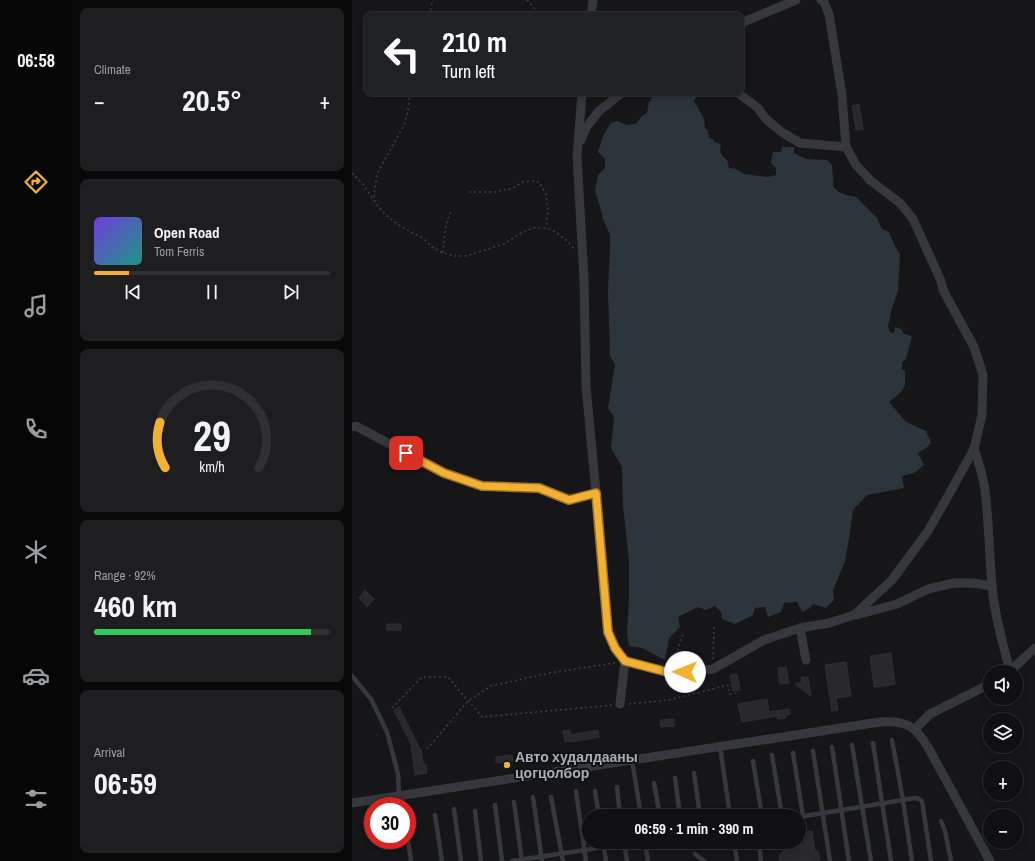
<!DOCTYPE html>
<meta charset="utf-8">
<style>
body{margin:0;font-family:"Archivo Narrow",sans-serif;background:#1e1e20;color:#f1f3f6;height:100vh;display:flex;flex-direction:column;font-size:15px;white-space:nowrap}
*{box-sizing:border-box;margin:0}
p{font-size:13px;color:#9c9d9f}
.icon{flex:none;width:22px;height:22px;fill:none;stroke:currentColor;stroke-width:2;stroke-linecap:round;stroke-linejoin:round}
.map{position:relative;flex:1;overflow:hidden}
.details{display:flex;flex-direction:column;gap:8px;padding:8px;background:#09090a;width:280px}
.details>*{flex:none}
.hud{position:absolute;left:12px;top:12px;width:380px;height:84px;border-radius:8px;box-shadow:0 2px 10px #0003,0 0 0 1px #303032;background:#202124;color:#fff;overflow:hidden}
.buttons{position:absolute;left:631px;top:665px;display:grid;gap:8px}
.buttons a{display:grid;place-items:center;width:40px;height:40px;border-radius:50%;background:#101012;box-shadow:0 2px 10px #0003,0 0 0 1px #303032;font-size:20px}
.speed{position:absolute;left:12px;top:797px;display:flex;gap:8px;font-size:20px;font-weight:700;text-align:center}
.speed>*{display:grid;place-content:center;width:52px;height:52px;border-radius:50%;background:#101012;box-shadow:0 2px 10px #0003,0 0 0 1px #303032;line-height:1}
.speed .limit{border:6px solid #d22;background:#fff;color:#111}
.pin{position:absolute;display:grid;place-items:center;width:34px;height:34px;color:#fff;margin:-17px;border-radius:8px;box-shadow:0 2px 6px #0006}
.me{position:absolute;width:44px;margin:-22px;rotate:271deg;stroke-linejoin:round;filter:drop-shadow(0 0 3px #0008)}
.turn{display:flex;align-items:center;gap:14px;height:84px;padding:0 12px;font-size:18px}
.turn .icon{width:52px;height:52px;stroke-width:2.5}
.turn b{display:block;font-size:28px;line-height:34px}
.big{font-size:30px;font-weight:700;line-height:1.1}
.details .widget{flex:1;display:flex;flex-direction:column;justify-content:center;gap:6px;min-width:0;padding:0 14px;border-radius:8px;background:#1e1e20}
.details .dial{align-items:center;gap:0}
.dial svg{height:104px;overflow:visible;fill:none;stroke:#303032;stroke-width:7;stroke-linecap:round;text-anchor:middle}
.dial text{fill:#f1f3f6;stroke:none}
.song{display:flex;align-items:center;gap:12px}
.cover{width:48px;height:48px;border-radius:6px;background:linear-gradient(135deg,hsl(260 70% 55%),hsl(170 70% 35%))}
.played{height:4px;border-radius:2px;background:linear-gradient(90deg,#f2b134 15%,#303032 15%)}
.keys{display:flex;justify-content:space-around;direction:ltr}
.heat{display:flex;justify-content:space-between;align-items:center;font-size:22px;direction:ltr}
.charge{height:6px;border-radius:3px;background:linear-gradient(90deg,#34c759 92%,#303032 0)}
.trip{position:absolute;left:230px;top:809px;width:224px;height:40px;border-radius:20px;background:#101012;box-shadow:0 2px 10px #0003,0 0 0 1px #303032;font-weight:700;line-height:40px;text-align:center}
main{display:flex;flex:1;min-height:0}
.dock{display:flex;flex-direction:column;width:72px;justify-content:space-around;align-items:center;background:#060607;color:#9c9d9f}
.dock .icon{width:28px;height:28px}
.dock .selected{color:#f2b134}
.dock b{font-size:18px;color:#f1f3f6}
.map>svg:first-child{display:block}
.water{fill:#2c353c}
.building{fill:#29292c;stroke:#303034}
.lines{fill:none;stroke-linecap:round;stroke-linejoin:round}
.path{stroke:#3d3f44;stroke-width:1.5;stroke-dasharray:2 3;stroke-linecap:butt}
.lane{stroke:#37383d;stroke-width:4.5}
.street{stroke:#37383d;stroke-width:9}
.route-casing{stroke:#9d7322;stroke-width:10}
.route{stroke:#f2b134;stroke-width:7}
.poi-dot{fill:#f2b134;stroke:#111113;stroke-width:1.5}
.labels{text-anchor:middle;stroke-width:4;stroke-linejoin:round;paint-order:stroke}
.poi-label{font-size:14px;font-weight:bold;fill:#a8adb8;stroke:#111113;text-anchor:start}
</style>
<main>
<nav class="dock">
<b>06:58</b>
<svg class="icon selected" aria-label="directions" viewBox="0 0 24 24"><path d="M12 3l9 9-9 9-9-9zM9 14v-3h6M13 9l2 2-2 2"/></svg>
<svg class="icon" aria-label="music" viewBox="0 0 24 24"><path d="M9 18V5l10-2v13"/><circle cx="6" cy="18" r="3"/><circle cx="16" cy="16" r="3"/></svg>
<svg class="icon" aria-label="phone" viewBox="0 0 24 24"><path d="M5 4h4l2 5-3 2q2 4 5 5l2-3 5 2v4C11 20 4 13 5 4z"/></svg>
<svg class="icon" aria-label="climate" viewBox="0 0 24 24"><path d="M12 3v18M4 7l16 10M4 17L20 7"/></svg>
<svg class="icon" aria-label="car" viewBox="0 0 24 24"><path d="M5 17H2v-5l4-1 3-4h7l3 4 3 1v5h-3M9 17h6M6 11h13"/><circle cx="7" cy="17" r="2"/><circle cx="17" cy="17" r="2"/></svg>
<svg class="icon" aria-label="filters" viewBox="0 0 24 24"><path d="M4 7h16M4 17h16"/><circle cx="9" cy="7" r="2"/><circle cx="15" cy="17" r="2"/></svg>
</nav>
<section class="details">
<div class="widget"><p>Climate</p>
<div class="heat"><a>−</a><b class="big">20.5°</b><a>+</a></div>
</div>
<div class="widget">
<div class="song"><i class="cover"></i><div><b>Open Road</b><p>Tom Ferris</p></div></div>
<div class="played"></div>
<div class="keys"><svg class="icon" aria-label="previous" viewBox="0 0 24 24"><path d="M18 5L8 12l10 7zM5 5v14"/></svg><svg class="icon" aria-label="pause" viewBox="0 0 24 24"><path d="M8 5v14M16 5v14"/></svg><svg class="icon" aria-label="next" viewBox="0 0 24 24"><path d="M6 5l10 7-10 7zM19 5v14"/></svg></div>
</div>
<div class="widget dial"><svg viewBox="0 0 100 80">
<path d="M14 69A42 42 0 1 1 86 69"/>
<path d="M14 69A42 42 0 0 1 10 34" stroke="#f2b134"/>
<text x="50" y="56" font-size="32" font-weight="700">29</text>
<text x="50" y="72" font-size="11">km/h</text>
</svg></div>
<div class="widget"><p>Range · 92%</p><b class="big">460 km</b><div class="charge"></div></div>
<div class="widget"><p>Arrival</p><b class="big">06:59</b></div>
</section>
<div class="map">
<svg width="683" height="861" viewBox="0 0 683 861">
<rect width="100%" height="100%" fill="#161618"/>
<path class="water" d="M303,93H346L345,96L342,101L352,119L353,128L356,131L357,138L361,139L362,142L369,144C367,152 369,156 375,160L377,168L384,169L392,174L416,177L424,175V168L419,163L421,152H429L430,147H442V153L454,159L475,160L480,165C480,173 482,179 481,187L487,192L494,195L504,197L525,218L530,229L537,232L543,246L548,254L546,291L540,308L538,318L536,326L537,331L542,334L543,327L549,329L552,334L560,336L554,359L550,362V369L553,371V385L549,392L537,402L554,422L574,431L579,443L574,448L566,453L572,465L562,473L550,476L552,488L515,495L501,510L498,533L493,561L481,590L482,600L474,608L461,604L458,608L450,612L445,602L432,603L429,612L416,617L413,607L403,608L401,615L383,624L370,619L369,612L363,606L354,610L346,607L326,617L328,627L317,638L313,660L290,648L277,646L275,633L277,601V561L271,505L270,467L259,448L262,417L256,408L263,364L258,356L256,291L258,247V235L251,219L249,210L243,191L246,175L253,168V159L246,152L251,136L259,123L265,121L275,125L284,124L289,117L295,113L297,102L301,97Z"/>
<g class="building">
<polygon points="507,104 511,129 504,130 500,106"/>
<polygon points="13,590 22,599 15,607 7,598"/>
<rect x="35" y="624" width="14" height="6"/>
<polygon points="539,653 543,684 522,687 518,656"/>
<polygon points="494,662 499,696 484,698 486,710 480,711 473,665"/>
<polygon points="434,667 437,683 428,684 426,668"/>
<polygon points="385,674 388,690 381,691 378,675"/>
<polygon points="449,677 456,677 459,696 443,684 450,682"/>
<polygon points="415,699 417,712 437,709 438,714 434,715 434,718 426,719 425,716 390,722 386,704"/>
<polygon points="47,707 68,749 69,749 71,764 74,764 75,773 63,775 59,744 42,710"/>
<polygon points="322,719 322,726 309,727 308,720"/>
<polygon points="218,730 218,735 246,730 247,737 220,742 220,741 213,742 211,731"/>
<polygon points="160,755 161,761 144,763 144,757"/>
<polygon points="460,831 463,852 466,851 468,860 428,861 427,856 438,842 447,842 447,833"/>
</g>
<g class="lines">
<g class="path">
<polyline points="175,0 188,15"/>
<polyline points="77,15 81,0"/>
<polyline points="58,93 56,110 52,125 25,174 22,194 23,203 33,214 48,226 72,239 80,247 91,253 102,256 114,256 152,244 169,233 181,228 194,228 204,232 217,243 222,249"/>
<polyline points="0,173 12,185 22,201"/>
<polyline points="117,192 143,192 161,188 171,182 179,181 187,182 194,194 196,209 194,228"/>
<path d="M91,253C92,238 93,225 99,211"/>
<polyline points="361,659 362,627"/>
<polyline points="321,665 331,633"/>
<polyline points="277,704 317,700 376,685 378,694 384,693"/>
<polyline points="40,708 70,677 96,677 130,717 261,705"/>
<polyline points="75,749 116,701 139,686 198,673 263,663"/>
</g>
<g class="lane">
<polyline points="0,676 19,699 35,732 46,774 47,796"/>
<polyline points="540,740 551,800 560,861"/>
<polyline points="521,743 539,861"/>
<polyline points="500,745 519,861"/>
<polyline points="368,746 378,816"/>
<polyline points="480,747 497,861"/>
<polyline points="461,751 478,861"/>
<polyline points="441,753 451,816"/>
<polyline points="420,755 430,816"/>
<polyline points="280,760 289,816"/>
<polyline points="401,761 410,816"/>
<polyline points="342,773 348,816"/>
<polyline points="323,778 328,816"/>
<polyline points="302,783 308,816"/>
<polyline points="265,787 268,816"/>
<polyline points="224,791 234,861"/>
<polyline points="243,791 247,816"/>
<polyline points="49,796 51,806"/>
<polyline points="181,797 190,861"/>
<polyline points="199,797 211,861"/>
<polyline points="162,802 170,861"/>
<polyline points="143,805 150,861"/>
<polyline points="102,809 109,861"/>
<polyline points="123,811 129,861"/>
<polyline points="83,815 90,861"/>
<polyline points="447,817 563,798 567,799 570,801 579,861"/>
<polyline points="589,821 593,831 599,861"/>
<polyline points="55,833 59,861"/>
<polyline points="251,842 254,861"/>
<polyline points="272,842 275,861"/>
<polyline points="293,842 296,861"/>
<polyline points="382,842 385,861"/>
<polyline points="407,842 409,861"/>
<polyline points="343,854 352,861"/>
<polyline points="160,861 286,842"/>
</g>
<g class="street">
<polyline points="239,15 241,0"/>
<polyline points="389,23 444,0"/>
<polyline points="230,93 225,156 232,279 234,386 244,493 256,632 263,648 273,661 268,704"/>
<polyline points="386,93 406,108 413,118 421,125 431,133 448,143 494,147"/>
<polyline points="229,140 234,128 247,111 270,93"/>
<polyline points="0,427 4,426 92,473 130,486 187,488 217,500 244,493"/>
<path d="M622,449C627,463 631,476 633,490C637,522 637,553 640,585C642,614 651,643 658,672"/>
<polyline points="504,615 545,604 576,589 602,583 621,583 640,586"/>
<polyline points="454,660 448,628 477,623 502,615 540,580 576,531 596,496 622,449 630,415 631,375 622,347 591,290 589,281 561,219 548,203 519,181 504,165 494,147 490,95 477,14 471,0 469,0"/>
<polyline points="273,661 319,673 361,669 412,640 448,628"/>
<polyline points="657,672 683,648"/>
<polyline points="563,729 578,714 638,684"/>
<path d="M0,803L528,722C554,720 563,726 576,747L638,861"/>
</g>
</g>
<g class="lines">
<g class="route-casing">
<polyline id="route" points="54,453 92,473 130,486 187,488 217,500 244,493 256,632 263,648 273,661 319,673 333,672"/>
</g>
<use href="#route" class="route"/>
</g>
<circle class="poi-dot" cx="155" cy="765" r="4"/>
<g class="labels">
<g class="poi-label">
<text x="163" y="762">Авто худалдааны<tspan x="163" dy="16">цогцолбор</tspan></text>
</g>
</g>
</svg>
<div class="buttons">
<a><svg class="icon" aria-label="sound" viewBox="0 0 24 24"><path d="M4 9h4l5-4v14l-5-4H4zM17 9q2 3 0 6"/></svg></a>
<a><svg class="icon" aria-label="layers" viewBox="0 0 24 24"><path d="M12 4l9 5-9 5-9-5zM3 14l9 5 9-5"/></svg></a>
<a>+</a>
<a>−</a>
</div>
<div class="speed"><div class="limit">30</div></div>
<div class="pin" style="left:54px;top:453px;background:#d93025"><svg class="icon" aria-label="arrive" viewBox="0 0 24 24"><path d="M6 21V4h12l-3 4 3 4H6"/></svg></div>
<svg class="me" style="left:333px;top:672px" viewBox="-20 -20 40 40"><circle r="19" fill="#fff"/><path d="M0-13L10 11 0 6-10 11z" fill="#f2b134"/></svg>
<div class="trip">06:59 · 1 min · 390 m</div>
<div class="hud">
<div class="turn"><svg class="icon" aria-label="left" viewBox="0 0 24 24"><path d="M17 20v-9H6M10 6l-5 5 5 5"/></svg><div><b>210 m</b>Turn left</div></div>
</div>
</div>
</main>
